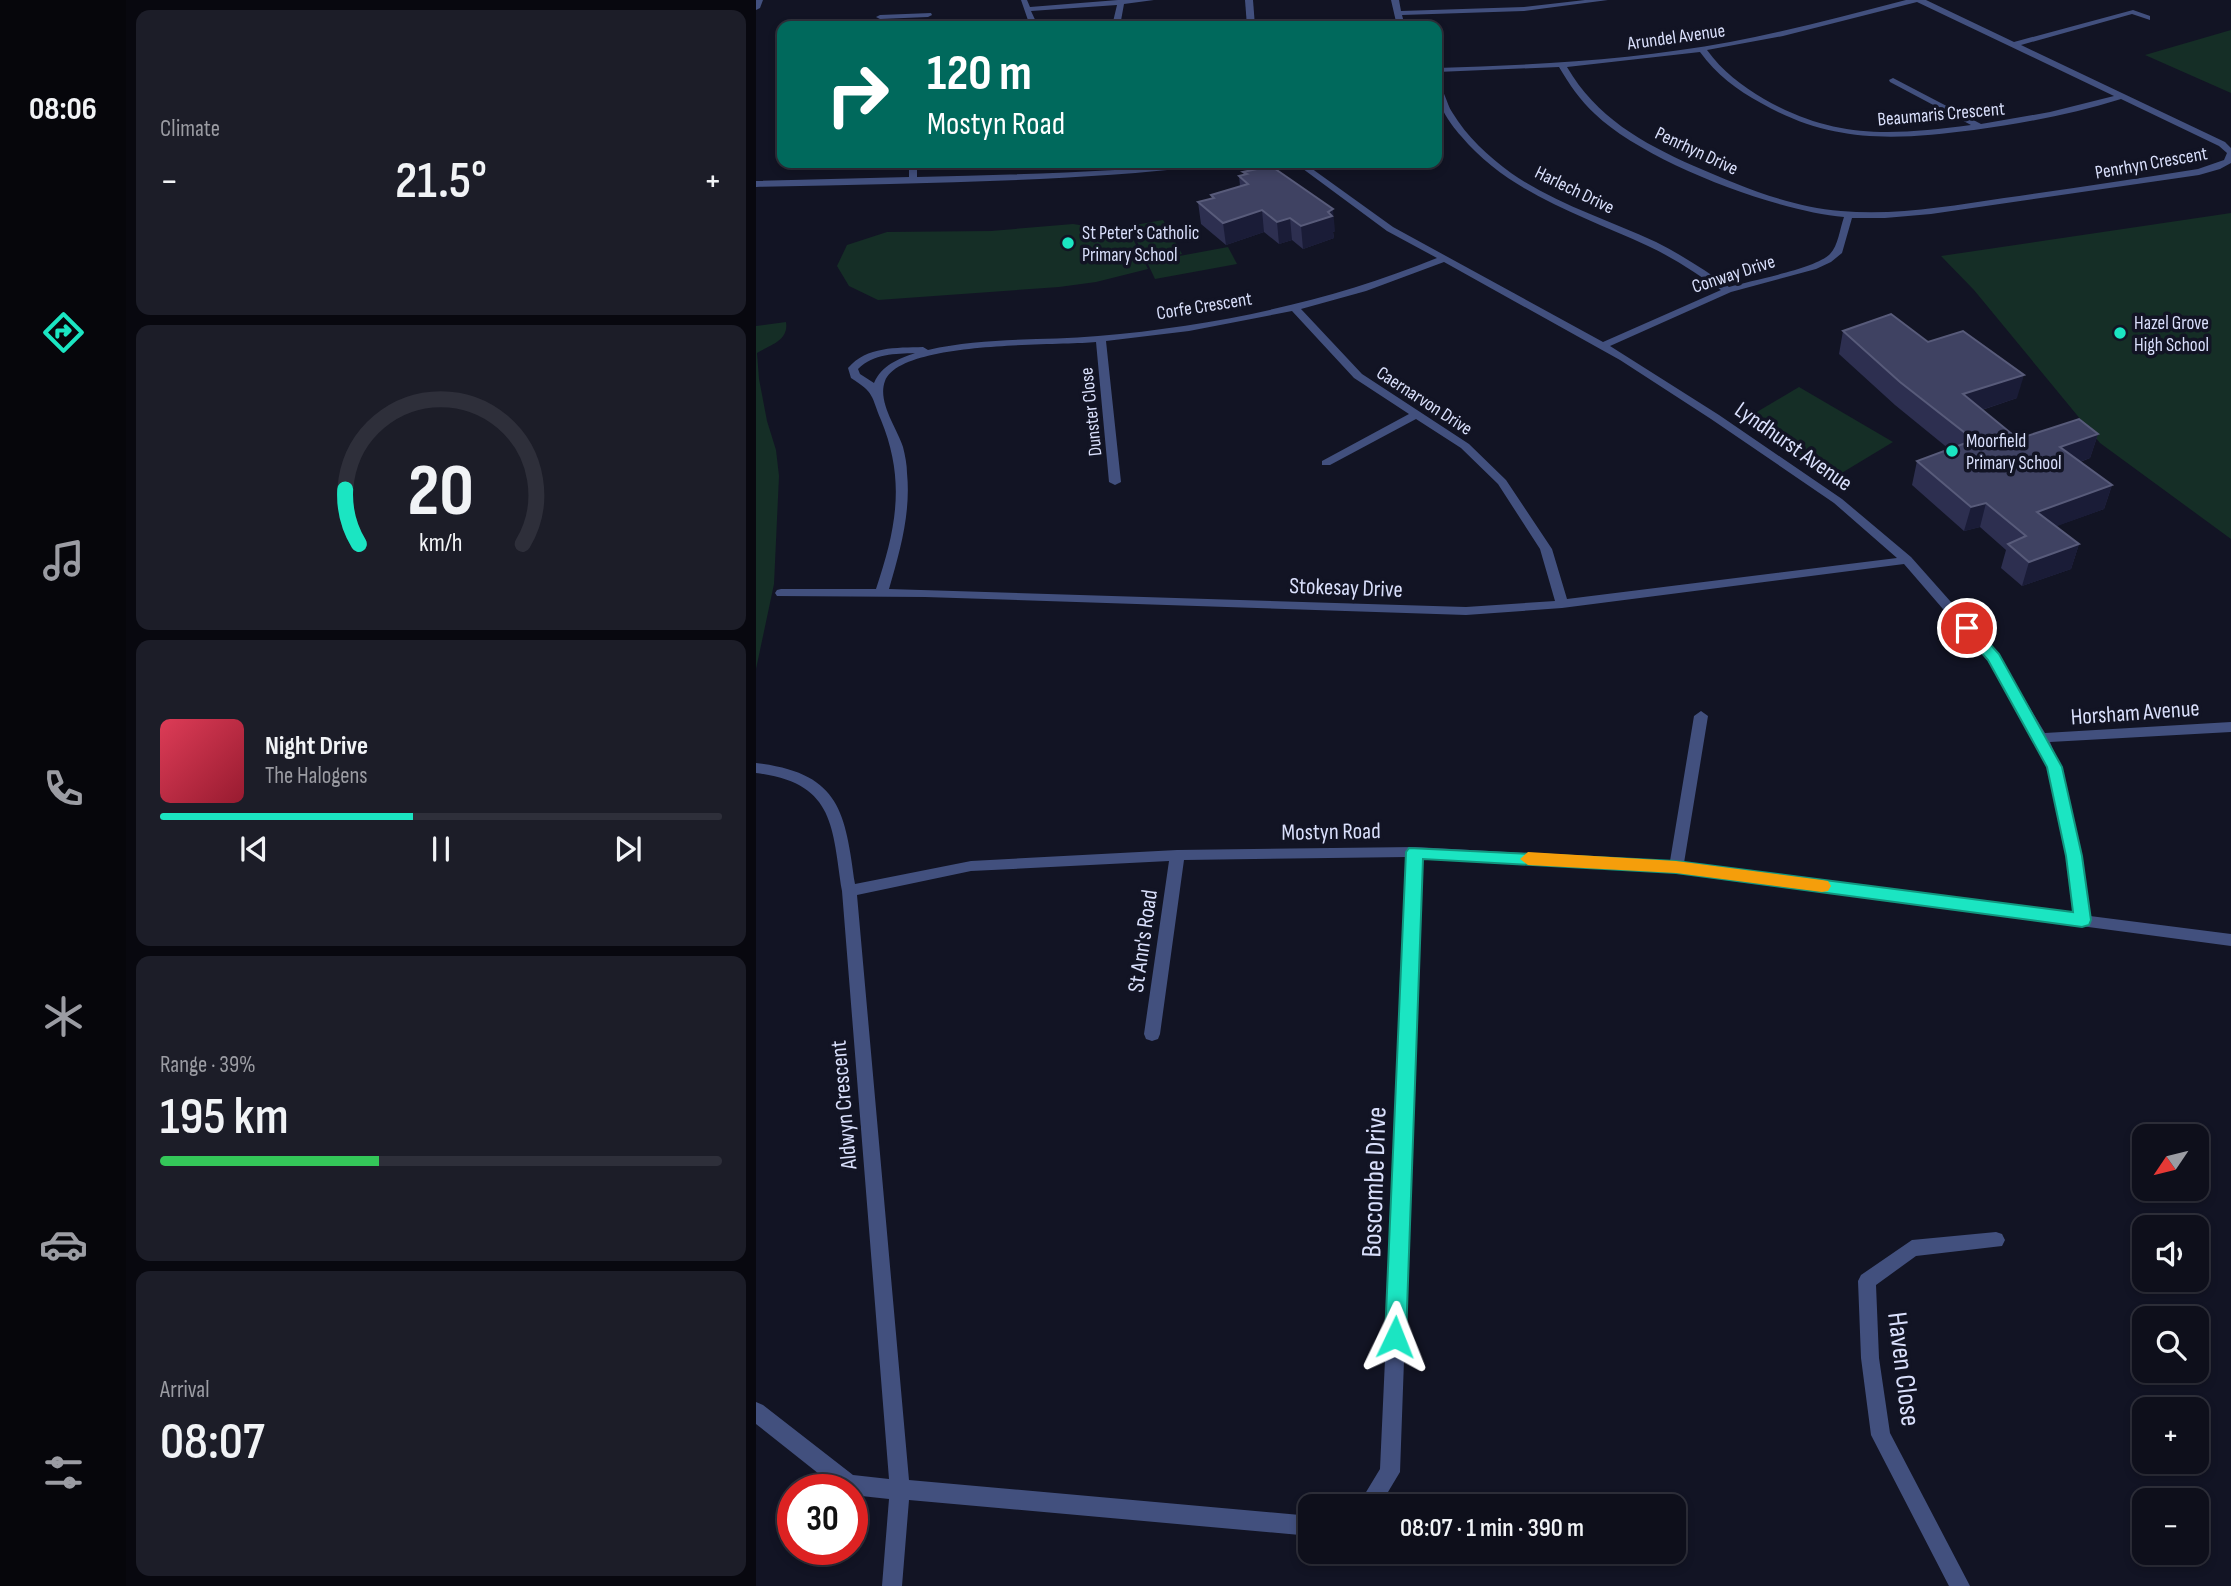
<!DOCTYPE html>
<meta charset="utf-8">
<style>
body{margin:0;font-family:"Sofia Sans Condensed",sans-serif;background:#1c1d28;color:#f1f3f6;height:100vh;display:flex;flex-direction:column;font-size:26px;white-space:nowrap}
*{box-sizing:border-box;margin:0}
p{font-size:23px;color:#9b9ca3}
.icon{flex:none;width:38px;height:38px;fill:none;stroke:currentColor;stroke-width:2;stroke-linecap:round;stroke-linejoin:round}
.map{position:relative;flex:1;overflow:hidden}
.sheet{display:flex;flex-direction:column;gap:10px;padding:10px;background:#08080f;width:630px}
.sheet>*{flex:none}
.banner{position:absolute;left:21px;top:21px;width:665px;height:147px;border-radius:14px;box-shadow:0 4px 10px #0003,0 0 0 2px #2e2f3a;background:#00695c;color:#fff;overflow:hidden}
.needle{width:46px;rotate:235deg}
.controls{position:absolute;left:1376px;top:1124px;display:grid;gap:14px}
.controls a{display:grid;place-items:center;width:77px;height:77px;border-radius:14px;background:#0e0f1b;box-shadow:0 4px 10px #0003,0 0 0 2px #2e2f3a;font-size:35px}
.speed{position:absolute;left:21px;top:1474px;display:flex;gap:14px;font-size:35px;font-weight:700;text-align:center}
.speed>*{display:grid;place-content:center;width:91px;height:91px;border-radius:50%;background:#0e0f1b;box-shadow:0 4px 10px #0003,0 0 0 2px #2e2f3a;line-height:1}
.speed .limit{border:10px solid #d22;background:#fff;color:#111}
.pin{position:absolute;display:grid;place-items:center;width:60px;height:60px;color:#fff;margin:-30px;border:4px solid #fff;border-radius:50%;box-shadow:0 2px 7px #0007}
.me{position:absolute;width:77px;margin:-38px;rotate:2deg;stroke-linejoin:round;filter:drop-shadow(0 0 5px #0008)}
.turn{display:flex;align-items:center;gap:24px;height:147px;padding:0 35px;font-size:32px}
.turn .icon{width:91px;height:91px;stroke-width:2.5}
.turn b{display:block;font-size:49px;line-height:60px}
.big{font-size:52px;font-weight:600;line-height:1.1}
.sheet .tile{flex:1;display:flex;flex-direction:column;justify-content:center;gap:10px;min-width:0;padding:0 24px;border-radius:14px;background:#1c1d28}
.sheet .dial{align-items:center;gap:0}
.dial svg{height:182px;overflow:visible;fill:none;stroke:#2e2f3a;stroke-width:7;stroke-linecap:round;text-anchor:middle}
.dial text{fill:#f1f3f6;stroke:none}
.song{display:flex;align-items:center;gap:21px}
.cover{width:84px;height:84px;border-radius:10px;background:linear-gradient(135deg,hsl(350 70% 55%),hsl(350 70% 35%))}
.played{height:7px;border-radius:4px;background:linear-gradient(90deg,#1be5c2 45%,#2e2f3a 45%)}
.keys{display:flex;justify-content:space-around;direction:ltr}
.heat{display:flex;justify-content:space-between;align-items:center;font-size:38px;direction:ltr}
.charge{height:10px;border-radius:5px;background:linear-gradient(90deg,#34c759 39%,#2e2f3a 0)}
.trip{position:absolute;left:542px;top:1494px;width:388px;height:70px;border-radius:14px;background:#0e0f1b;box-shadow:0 4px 10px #0003,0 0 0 2px #2e2f3a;font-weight:600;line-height:70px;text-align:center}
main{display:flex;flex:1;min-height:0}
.tabs{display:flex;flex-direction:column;width:126px;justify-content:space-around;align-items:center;background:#06060b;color:#9b9ca3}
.tabs .icon{width:49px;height:49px}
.tabs .selected{color:#1be5c2}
.tabs b{font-size:32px;color:#f1f3f6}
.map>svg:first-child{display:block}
.green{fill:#152e26}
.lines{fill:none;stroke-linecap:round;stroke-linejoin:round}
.street{fill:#42507e;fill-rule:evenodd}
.wall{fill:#2d2f50}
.shaded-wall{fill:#1a1c37}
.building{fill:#3f4262;stroke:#585b7a;stroke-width:2}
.route{fill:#1be5c2;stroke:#12957e;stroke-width:2}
.slow{fill:#f59e0b}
.poi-dot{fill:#1be5c2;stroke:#121424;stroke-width:2.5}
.labels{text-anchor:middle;stroke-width:7;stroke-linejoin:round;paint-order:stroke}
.far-street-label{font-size:19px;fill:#d9dffb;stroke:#121424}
.far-poi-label{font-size:19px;fill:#d9dffb;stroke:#121424;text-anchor:start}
.street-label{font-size:23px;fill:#d9dffb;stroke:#121424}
.near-street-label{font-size:28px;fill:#d9dffb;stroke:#121424}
</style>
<main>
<nav class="tabs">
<b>08:06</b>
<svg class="icon selected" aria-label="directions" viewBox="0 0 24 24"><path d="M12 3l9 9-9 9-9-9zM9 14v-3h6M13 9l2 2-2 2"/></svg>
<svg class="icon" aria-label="music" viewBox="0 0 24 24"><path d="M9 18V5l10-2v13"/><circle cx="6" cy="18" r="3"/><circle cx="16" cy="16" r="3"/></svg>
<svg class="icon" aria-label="phone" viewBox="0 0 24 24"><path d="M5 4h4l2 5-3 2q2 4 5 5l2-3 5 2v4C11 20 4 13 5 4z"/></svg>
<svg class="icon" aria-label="climate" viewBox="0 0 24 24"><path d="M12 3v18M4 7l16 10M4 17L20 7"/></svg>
<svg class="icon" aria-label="car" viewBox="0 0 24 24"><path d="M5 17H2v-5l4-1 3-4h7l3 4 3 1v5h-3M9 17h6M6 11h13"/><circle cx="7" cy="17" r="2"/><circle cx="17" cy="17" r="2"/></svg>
<svg class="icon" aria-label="filters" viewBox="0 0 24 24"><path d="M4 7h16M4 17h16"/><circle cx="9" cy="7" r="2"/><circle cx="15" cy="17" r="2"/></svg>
</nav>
<section class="sheet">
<div class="tile"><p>Climate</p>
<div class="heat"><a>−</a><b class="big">21.5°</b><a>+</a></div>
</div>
<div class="tile dial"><svg viewBox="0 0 100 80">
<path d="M14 69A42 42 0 1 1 86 69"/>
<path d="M14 69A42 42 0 0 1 8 45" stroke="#1be5c2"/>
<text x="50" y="56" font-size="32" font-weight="700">20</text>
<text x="50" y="72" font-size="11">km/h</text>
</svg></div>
<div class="tile">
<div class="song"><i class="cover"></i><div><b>Night Drive</b><p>The Halogens</p></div></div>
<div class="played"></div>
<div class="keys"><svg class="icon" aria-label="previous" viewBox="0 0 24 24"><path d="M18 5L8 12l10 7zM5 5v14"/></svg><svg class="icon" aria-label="pause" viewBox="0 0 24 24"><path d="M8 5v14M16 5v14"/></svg><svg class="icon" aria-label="next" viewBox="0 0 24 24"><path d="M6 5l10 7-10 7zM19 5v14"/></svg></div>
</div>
<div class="tile"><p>Range · 39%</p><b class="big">195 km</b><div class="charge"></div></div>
<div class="tile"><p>Arrival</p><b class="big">08:07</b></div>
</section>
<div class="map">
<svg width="1475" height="1586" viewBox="0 0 1475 1586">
<rect width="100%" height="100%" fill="#121424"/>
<g class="green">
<polygon points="1475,30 1475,93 1389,55"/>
<polygon points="1475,213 1475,539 1344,443 1218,290 1185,256"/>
<polygon points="407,220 426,254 391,261 373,226"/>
<polygon points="317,224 374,233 392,269 340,282 303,287 122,300 93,286 81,266 91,245 131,232 235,231"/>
<polygon points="472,247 481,264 399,279 391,262"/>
<path d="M30,322C33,341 14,345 1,353L3,379L11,421L20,450L23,476L18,584L0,669V326Z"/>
<polygon points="1043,387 1137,442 1079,477 989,419"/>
</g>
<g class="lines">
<g class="street">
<polygon points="0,0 7,0 4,8 0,10"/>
<polygon points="265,0 271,0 274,7 362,0 398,0 368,4 364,26 356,26 361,5 275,11 282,26 274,26"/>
<polygon points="489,0 497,0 499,26 491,26"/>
<polygon points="635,0 643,0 645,11 768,7 829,0 852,0 768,11 646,15 649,26 641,26"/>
<path d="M1150,0H1170L1258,42L1377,10L1394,16V20L1376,14L1265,45L1469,142L1475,148V163L1464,169L1443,175L1175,214L1129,218H1096L1086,253L1075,262L1060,269L975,292L854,346L963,415L1086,499L1155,557L1242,655L1289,733L1475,722V732L1294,742C1318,796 1325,858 1334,916L1475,934V946L920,872L666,858L644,1472L623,1507H601L624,1469L652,857L428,860L404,1034L402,1039L396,1041L390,1039L388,1034L413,861L215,871L101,895L153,1480L555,1516V1536L153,1500L146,1586H126L133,1499L96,1495V1489H82L0,1424V1402L7,1405L97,1475L133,1479L86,891C76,826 79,783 0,773V763C84,773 89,811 99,884L215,861L421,850L659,847L914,861L938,716L945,711L952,716L928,863L1319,914L1311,856L1291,767L1278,738L1232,661L1148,564L806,608L710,615L169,597L21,596L19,593L21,590L25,589H120C140,529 150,481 125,420C115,396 119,393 95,378L92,368C111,346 140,348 167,347L172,350C228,337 285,341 342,336C458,326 573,302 681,258L631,231L539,163H548L637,227L847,342L965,290C941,274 918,258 892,246C825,215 754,194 705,136C692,121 681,105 681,85C689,89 690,103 696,112C711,137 732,156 755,173C800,204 851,219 900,242C926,255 950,271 973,287C996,280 1059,269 1074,254C1082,246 1084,228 1088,217C1019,211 889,162 839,114C824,100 813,84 803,67L681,72V68C779,65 877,60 974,42C1033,31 1092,15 1150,0ZM1161,2L1358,96L1294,112L1225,124L1137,78L1133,80L1134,82L1215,125C1136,135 1080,140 1008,99C986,86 966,71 951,50L1027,36ZM944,52C960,74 981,90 1005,103C1076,144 1140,140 1218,130C1268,123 1317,114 1365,99L1463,146L1471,153L1468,160L1442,169C1378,179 1313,189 1248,198C1194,206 1139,216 1085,211C1033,207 985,186 938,166C886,143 840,117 811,67ZM688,262L864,360L955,419L1078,503L1141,558L811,599L796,549L750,480L713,444L606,374L545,309L610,291ZM536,311L598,378L653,414L566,461V465H574L660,419L705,448L742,484L784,549L799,601L710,607L133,589C144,551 155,513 151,473C151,465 149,455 147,447C141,428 121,402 129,381C145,340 301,346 340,342L353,482L359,485L365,482L350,341L433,331ZM159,353C142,359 126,365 118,383L104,374L102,369C118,353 139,354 159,353Z"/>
<polygon points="175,13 176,15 172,17 124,19 120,17 124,15"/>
<path d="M153,163H161V177C227,175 293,174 359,170C391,168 423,161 455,163L451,166C301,183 151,183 0,187V181L153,177Z"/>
<polygon points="1240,1232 1246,1234 1249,1240 1246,1246 1160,1256 1120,1285 1123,1358 1134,1433 1214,1586 1193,1586 1115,1435 1105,1358 1102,1281 1105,1275 1156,1240"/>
</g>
</g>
<g class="wall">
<polygon points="487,172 579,231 577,232 578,238 547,249 536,240 523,244 508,232 470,245 445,224 442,202 456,198 455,195 484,186 483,176 488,175"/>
<polygon points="1087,331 1172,342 1261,398 1226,410 1262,439 1342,434 1334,458 1324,462 1356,485 1348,509 1300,526 1323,544 1315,569 1266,586 1245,568 1250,550 1224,527 1208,531 1156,485 1161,461 1193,449 1139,405 1083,354"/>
</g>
<g class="shaded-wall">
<polygon points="577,209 579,231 577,232 578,238 547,249 545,226"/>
<polygon points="506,210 508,232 470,245 467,223"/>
<polygon points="534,218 536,240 523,244 521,222"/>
<polygon points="1268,375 1261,398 1201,418 1207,394"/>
<polygon points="1342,434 1334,458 1297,471 1304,447"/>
<polygon points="1356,485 1348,509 1274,536 1281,512"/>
<polygon points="1230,503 1224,527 1208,531 1215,507"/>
<polygon points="1323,544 1315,569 1266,586 1273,562"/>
</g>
<g class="building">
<polygon points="515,166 577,209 572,212 576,216 545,226 534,218 521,222 506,210 467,223 442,202 458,198 455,195 492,184 483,176 491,174 487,172"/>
<polygon points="1135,314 1172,342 1207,331 1268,375 1207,394 1262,439 1323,419 1342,434 1304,447 1356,485 1281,512 1323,544 1273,562 1252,544 1270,536 1230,503 1215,507 1161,461 1218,440 1144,382 1087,331"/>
</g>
<polygon class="route" points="1211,623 1216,624 1243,654 1306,767 1326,856 1335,920 1333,925 1326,927 920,873 667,859 650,1337 647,1345 639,1347 632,1345 629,1337 650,852 653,848 920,861 1317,912 1310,856 1291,767 1232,660 1204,628"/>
<polygon class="slow" points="772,852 920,861 1066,880 1072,881 1075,886 1072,891 1066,892 920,873 772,865 764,859"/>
<g class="poi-dot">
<circle cx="312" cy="243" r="7"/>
<circle cx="1364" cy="333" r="7"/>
<circle cx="1196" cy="451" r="7"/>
</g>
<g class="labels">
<g class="far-street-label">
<text transform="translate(920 36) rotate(-8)" y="7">Arundel Avenue</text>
<text transform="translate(1185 113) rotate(-5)" y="7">Beaumaris Crescent</text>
<text transform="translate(941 150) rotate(25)" y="7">Penrhyn Drive</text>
<text transform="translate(1395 162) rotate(-10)" y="7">Penrhyn Crescent</text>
<text transform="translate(819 189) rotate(26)" y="7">Harlech Drive</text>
<text transform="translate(977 273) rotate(-18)" y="7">Conway Drive</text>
<text transform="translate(448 305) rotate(-9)" y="7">Corfe Crescent</text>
<text transform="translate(669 400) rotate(33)" y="7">Caernarvon Drive</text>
<text transform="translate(334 412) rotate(-96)" y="7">Dunster Close</text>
</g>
<g class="far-poi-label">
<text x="326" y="239">St Peter's Catholic<tspan x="326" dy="22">Primary School</tspan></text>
<text x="1378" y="329">Hazel Grove<tspan x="1378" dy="22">High School</tspan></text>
<text x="1210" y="447">Moorfield<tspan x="1210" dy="22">Primary School</tspan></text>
</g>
<g class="street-label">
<text transform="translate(1038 446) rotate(35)" y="8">Lyndhurst Avenue</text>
<text transform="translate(590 587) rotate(2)" y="8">Stokesay Drive</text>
<text transform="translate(1379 712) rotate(-4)" y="8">Horsham Avenue</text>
<text transform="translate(575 831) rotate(-1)" y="8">Mostyn Road</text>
<text transform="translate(386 941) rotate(-82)" y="8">St Ann's Road</text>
<text transform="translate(87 1105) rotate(-95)" y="8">Aldwyn Crescent</text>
</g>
<g class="near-street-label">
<text transform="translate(617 1182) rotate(-88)" y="10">Boscombe Drive</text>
<text transform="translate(1149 1369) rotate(83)" y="10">Haven Close</text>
</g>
</g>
</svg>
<div class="controls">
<a><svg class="needle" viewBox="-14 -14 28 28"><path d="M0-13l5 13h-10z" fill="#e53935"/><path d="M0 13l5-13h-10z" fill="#9b9ca3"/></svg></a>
<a><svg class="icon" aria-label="sound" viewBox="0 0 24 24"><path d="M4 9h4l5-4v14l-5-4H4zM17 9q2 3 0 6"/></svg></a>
<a><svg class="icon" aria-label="search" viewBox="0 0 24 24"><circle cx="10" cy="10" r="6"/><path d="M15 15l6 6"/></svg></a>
<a>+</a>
<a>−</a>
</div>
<div class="speed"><div class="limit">30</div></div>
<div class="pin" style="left:1211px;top:628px;background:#d93025"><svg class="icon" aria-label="arrive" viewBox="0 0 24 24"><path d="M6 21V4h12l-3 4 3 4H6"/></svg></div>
<svg class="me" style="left:639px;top:1337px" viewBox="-20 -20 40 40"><path d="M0-17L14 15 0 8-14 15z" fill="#1be5c2" stroke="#fff" stroke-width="4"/></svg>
<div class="trip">08:07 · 1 min · 390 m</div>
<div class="banner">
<div class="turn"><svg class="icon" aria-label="right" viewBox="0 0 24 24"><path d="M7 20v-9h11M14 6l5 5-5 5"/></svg><div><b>120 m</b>Mostyn Road</div></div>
</div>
</div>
</main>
